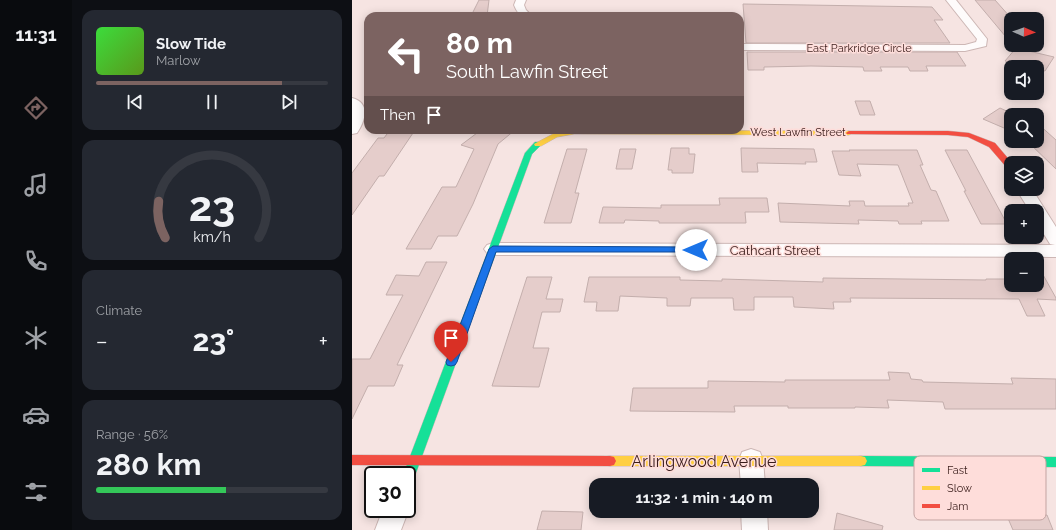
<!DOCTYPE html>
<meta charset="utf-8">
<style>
body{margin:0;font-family:Raleway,sans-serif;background:#242831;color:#f1f3f6;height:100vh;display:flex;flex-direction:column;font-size:15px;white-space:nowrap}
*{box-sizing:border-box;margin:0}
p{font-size:13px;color:#9ea1a6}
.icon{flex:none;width:22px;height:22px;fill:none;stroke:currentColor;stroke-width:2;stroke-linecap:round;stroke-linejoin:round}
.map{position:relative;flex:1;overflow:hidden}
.sheet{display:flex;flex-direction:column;gap:10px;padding:10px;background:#0d0f14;width:280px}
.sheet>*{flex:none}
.guide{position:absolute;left:12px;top:12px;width:380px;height:122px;border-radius:12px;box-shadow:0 2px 10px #0003;background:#7c6361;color:#fff;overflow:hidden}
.needle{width:26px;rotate:92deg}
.tools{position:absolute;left:652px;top:12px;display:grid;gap:8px}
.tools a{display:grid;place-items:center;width:40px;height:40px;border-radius:8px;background:#171b24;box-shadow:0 2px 10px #0003;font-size:20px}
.speed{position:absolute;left:12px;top:466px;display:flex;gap:8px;font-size:20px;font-weight:700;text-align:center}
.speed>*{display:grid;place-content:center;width:52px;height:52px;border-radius:50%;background:#171b24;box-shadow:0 2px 10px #0003;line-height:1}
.speed .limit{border:2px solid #111;border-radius:6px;background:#fff;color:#111}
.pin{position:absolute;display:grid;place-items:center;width:34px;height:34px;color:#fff;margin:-41px -17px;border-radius:50% 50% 50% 0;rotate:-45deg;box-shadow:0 0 4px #0007}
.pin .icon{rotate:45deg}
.me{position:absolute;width:44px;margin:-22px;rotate:270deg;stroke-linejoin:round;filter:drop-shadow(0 0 3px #0008)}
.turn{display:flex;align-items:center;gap:14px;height:84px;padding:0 16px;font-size:18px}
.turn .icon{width:52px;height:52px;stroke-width:2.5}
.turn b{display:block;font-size:28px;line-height:34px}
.then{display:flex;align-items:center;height:38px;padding:0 16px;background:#0003;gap:8px;font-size:15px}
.big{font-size:30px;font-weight:700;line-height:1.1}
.sheet .tile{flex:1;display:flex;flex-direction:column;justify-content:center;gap:6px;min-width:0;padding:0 14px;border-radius:12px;background:#242831}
.sheet .dial{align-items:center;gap:0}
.dial svg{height:104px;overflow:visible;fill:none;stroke:#363941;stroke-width:7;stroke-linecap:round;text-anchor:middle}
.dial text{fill:#f1f3f6;stroke:none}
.song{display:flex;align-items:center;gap:12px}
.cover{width:48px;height:48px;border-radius:6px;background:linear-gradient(135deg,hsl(120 70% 55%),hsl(90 70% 35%))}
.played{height:4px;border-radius:2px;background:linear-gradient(90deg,#7c6361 80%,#363941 80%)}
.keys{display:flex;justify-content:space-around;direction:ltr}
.heat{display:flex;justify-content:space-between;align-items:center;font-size:22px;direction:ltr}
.charge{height:6px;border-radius:3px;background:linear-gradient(90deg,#34c759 56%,#363941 0)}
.trip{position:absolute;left:237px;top:478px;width:230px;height:40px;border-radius:12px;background:#171b24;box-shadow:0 2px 10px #0003;font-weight:700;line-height:40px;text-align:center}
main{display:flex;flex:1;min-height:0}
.dock{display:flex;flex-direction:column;width:72px;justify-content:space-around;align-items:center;background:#090b0e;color:#9ea1a6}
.dock .icon{width:28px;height:28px}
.dock .on{color:#7c6361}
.dock b{font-size:18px;color:#f1f3f6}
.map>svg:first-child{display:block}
.building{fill:#e5cdcb;stroke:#c3aeac}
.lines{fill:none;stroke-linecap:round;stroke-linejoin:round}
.street-casing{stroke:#cdb7b5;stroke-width:2}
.fast-casing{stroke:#cdb7b5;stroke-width:1}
.slow-casing{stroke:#cdb7b5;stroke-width:1}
.jam-casing{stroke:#cdb7b5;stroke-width:1}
.street{fill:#fefbfb;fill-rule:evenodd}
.fast{fill:#16e098;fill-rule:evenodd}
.slow{fill:#ffcf43;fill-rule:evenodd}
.jam{fill:#f24e42;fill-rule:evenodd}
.route{fill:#1a73e8;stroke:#114b97}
.labels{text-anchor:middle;stroke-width:3;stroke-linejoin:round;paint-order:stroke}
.far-street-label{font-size:11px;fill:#3a1d1b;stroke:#feddda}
.street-label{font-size:13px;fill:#3a1d1b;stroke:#feddda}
.near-street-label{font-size:16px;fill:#3a1d1b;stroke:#feddda}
.key{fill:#feddda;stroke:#c3a3a1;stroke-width:1}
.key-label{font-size:11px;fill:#3a1d1b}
</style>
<main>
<nav class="dock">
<b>11:31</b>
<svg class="icon on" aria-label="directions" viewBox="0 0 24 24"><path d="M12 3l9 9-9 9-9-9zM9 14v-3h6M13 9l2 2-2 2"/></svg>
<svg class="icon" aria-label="music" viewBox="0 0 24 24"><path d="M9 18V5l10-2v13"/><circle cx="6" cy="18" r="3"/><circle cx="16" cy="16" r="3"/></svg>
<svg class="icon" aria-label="phone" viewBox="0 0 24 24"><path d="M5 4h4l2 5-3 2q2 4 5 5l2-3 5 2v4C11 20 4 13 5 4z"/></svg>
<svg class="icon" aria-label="climate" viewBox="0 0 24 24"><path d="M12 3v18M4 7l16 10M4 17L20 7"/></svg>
<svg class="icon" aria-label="car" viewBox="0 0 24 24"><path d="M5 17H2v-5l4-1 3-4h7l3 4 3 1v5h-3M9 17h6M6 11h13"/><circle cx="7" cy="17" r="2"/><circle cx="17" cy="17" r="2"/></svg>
<svg class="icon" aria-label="filters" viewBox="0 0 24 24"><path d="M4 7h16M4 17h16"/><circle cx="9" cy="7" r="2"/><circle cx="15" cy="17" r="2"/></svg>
</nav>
<section class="sheet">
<div class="tile">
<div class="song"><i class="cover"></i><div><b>Slow Tide</b><p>Marlow</p></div></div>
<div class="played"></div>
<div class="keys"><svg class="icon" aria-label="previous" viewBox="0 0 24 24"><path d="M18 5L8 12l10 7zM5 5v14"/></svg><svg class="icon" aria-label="pause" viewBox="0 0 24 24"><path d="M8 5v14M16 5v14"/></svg><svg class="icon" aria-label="next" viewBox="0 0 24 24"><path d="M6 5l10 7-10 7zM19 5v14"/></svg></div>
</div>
<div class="tile dial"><svg viewBox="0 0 100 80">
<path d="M14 69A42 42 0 1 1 86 69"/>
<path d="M14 69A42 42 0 0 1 9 41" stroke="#7c6361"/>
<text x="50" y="56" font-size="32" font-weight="700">23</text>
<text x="50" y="72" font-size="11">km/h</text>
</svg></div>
<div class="tile"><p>Climate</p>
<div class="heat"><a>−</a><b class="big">23°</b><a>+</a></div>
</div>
<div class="tile"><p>Range · 56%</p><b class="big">280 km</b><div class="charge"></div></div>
</section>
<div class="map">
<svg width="704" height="530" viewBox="0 0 704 530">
<rect width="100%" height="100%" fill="#f6e4e2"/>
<g class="building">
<polygon points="127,0 137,0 135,16 119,16"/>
<polygon points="623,0 643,0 659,18 659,43"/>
<polygon points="391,4 580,7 591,20 582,20 598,43 394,43"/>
<polygon points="664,48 702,57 693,71 685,69 685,67 677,67 653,61"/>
<polygon points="395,52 605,52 614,66 574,66 576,71 558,71 556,67 528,67 530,71 512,71 511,67 459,66 412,67 412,70 396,70"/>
<polygon points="503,101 518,101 523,115 508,115"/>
<polygon points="648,108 659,113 659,131 631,119"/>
<polygon points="685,123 704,140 704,169 675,141 685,141"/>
<polygon points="38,130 63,130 32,176 27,176 0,215 0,173 26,138 32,138"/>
<polygon points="129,130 163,130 146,144 121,204 105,236 86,236 79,249 54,249 90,187 104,187 122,149 109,145"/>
<polygon points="319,148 337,148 337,154 343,154 341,173 320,173 320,170 316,170"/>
<polygon points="389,148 462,149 465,162 453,162 454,164 405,163 406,172 390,172"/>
<polygon points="215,149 235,149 223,193 227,193 219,223 192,223"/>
<polygon points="268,149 284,149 280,169 264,169"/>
<polygon points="497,150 565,150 571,165 568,165 579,190 584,191 597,221 569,221 570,224 547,224 546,221 506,220 507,224 428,222 426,203 498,206 497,201 512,201 513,206 557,206 556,203 561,203 546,165 505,164 509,176 487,175 480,151 498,151"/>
<polygon points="593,150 615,150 655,224 629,224 612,191 614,191"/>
<polygon points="367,198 415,198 417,212 393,212 394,223 307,223 307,221 273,220 272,223 247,223 251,207 309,208 309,205 368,205"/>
<polygon points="74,262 95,262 45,365 51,365 42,386 16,386 0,419 0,359 18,359 51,295 34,295 44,275 67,276"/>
<polygon points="685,264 704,298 704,300 685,299 693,316 675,316 667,299 498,298 499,302 481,302 482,309 442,307 441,297 402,297 402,310 382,310 381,298 339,298 338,306 315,306 315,298 268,296 266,311 244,311 245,302 232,302 237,277 328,277 328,280 370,281 370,279 471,282 471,278 634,280 634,279 659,279 659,285 685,285"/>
<polygon points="175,277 200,277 194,299 211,299 208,312 190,312 181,348 197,348 187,387 140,386"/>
<polygon points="536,372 557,373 559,379 570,380 571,382 661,384 659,378 704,379 704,409 593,409 591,402 535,400 537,408 503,407 503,408 436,408 436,406 382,406 383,412 278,411 281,388 356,388 356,381 433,382 433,380 538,380"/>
<polygon points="190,511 231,512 229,530 185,530"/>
<polygon points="485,513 531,526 530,530 482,530"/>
<polygon points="695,515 701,530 661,530 655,516"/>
</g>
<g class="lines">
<g class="street-casing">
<g id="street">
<path d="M164,0H174L172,5L174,10L180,16C169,16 166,15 162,5Z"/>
<polygon points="594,0 604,0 635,39 634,46 613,51 388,50 388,44 613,45 624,42 625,39"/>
<path d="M0,98C19,103 13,121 5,133L0,134Z"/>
<polygon points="664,189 680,189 704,227 704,257 141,255 135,253 132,249 135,245 141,243 703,245 698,244 685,223 685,211 678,211"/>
<polygon points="399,449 408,452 411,460 413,485 389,485 387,460 390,452"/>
<polygon points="55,505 57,509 49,530 23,530 31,509 55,509"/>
<polygon points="389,511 415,511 416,530 390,530"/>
</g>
</g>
<g class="fast-casing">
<g id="fast">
<polygon points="183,142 189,142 190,144 180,154 61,481 59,485 55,487 55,475 51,475 173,153"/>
<polygon points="509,456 704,457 704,467 509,466 505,465 503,461 505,457"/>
</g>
</g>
<g class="slow-casing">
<g id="slow">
<polygon points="222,130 497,131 500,133 497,135 222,134 205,137 189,146 183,146 182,144 201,134"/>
<polygon points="258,456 509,456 513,457 515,461 513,465 509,466 258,466 254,465 252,461 254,457"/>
</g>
</g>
<g class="jam-casing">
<g id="jam">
<polygon points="497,131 596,131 617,133 643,143 660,163 659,169 656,169 637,147 616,137 596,135 495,134 494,133"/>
<polygon points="0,455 258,456 262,457 264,461 262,465 258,466 0,465"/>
</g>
</g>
<use href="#street" class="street"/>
<use href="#fast" class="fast"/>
<use href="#slow" class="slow"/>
<use href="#jam" class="jam"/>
</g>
<polygon class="route" points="141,246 344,247 349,250 344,252 144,252 105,362 103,365 99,366 95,365 94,362 137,249"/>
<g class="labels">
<g class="far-street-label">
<text x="507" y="52">East Parkridge Circle</text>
<text x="446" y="136">West Lawfin Street</text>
</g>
<g class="street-label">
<text x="423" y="255">Cathcart Street</text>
</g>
<g class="near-street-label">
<text x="352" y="467">Arlingwood Avenue</text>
</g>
</g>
<rect x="562" y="456" width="132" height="64" rx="6" class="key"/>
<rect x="570" y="468" width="18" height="4" fill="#16e098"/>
<rect x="570" y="486" width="18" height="4" fill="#ffcf43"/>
<rect x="570" y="504" width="18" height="4" fill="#f24e42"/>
<g class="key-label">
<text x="595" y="474">Fast</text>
<text x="595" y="492">Slow</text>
<text x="595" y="510">Jam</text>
</g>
</svg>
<div class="tools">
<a><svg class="needle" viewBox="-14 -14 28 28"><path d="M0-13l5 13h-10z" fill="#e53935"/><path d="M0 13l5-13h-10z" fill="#9ea1a6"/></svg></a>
<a><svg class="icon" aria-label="sound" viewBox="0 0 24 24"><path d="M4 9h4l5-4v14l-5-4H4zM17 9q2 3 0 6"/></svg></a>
<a><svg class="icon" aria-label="search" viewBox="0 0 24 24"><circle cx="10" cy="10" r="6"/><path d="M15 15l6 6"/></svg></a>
<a><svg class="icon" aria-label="layers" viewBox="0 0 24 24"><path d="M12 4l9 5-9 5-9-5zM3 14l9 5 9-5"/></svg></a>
<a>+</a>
<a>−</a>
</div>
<div class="speed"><div class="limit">30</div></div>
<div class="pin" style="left:99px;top:362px;background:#d93025"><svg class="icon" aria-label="arrive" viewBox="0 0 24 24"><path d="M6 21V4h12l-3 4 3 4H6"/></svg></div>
<svg class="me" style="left:344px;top:250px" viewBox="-20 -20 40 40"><circle r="19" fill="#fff"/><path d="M0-13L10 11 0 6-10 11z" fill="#1a73e8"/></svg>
<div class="trip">11:32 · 1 min · 140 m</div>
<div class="guide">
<div class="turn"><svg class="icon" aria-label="left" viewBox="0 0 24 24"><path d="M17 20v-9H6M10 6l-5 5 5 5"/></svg><div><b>80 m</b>South Lawfin Street</div></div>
<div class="then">Then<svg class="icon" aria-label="arrive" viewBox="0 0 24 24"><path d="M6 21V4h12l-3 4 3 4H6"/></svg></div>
</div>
</div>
</main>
